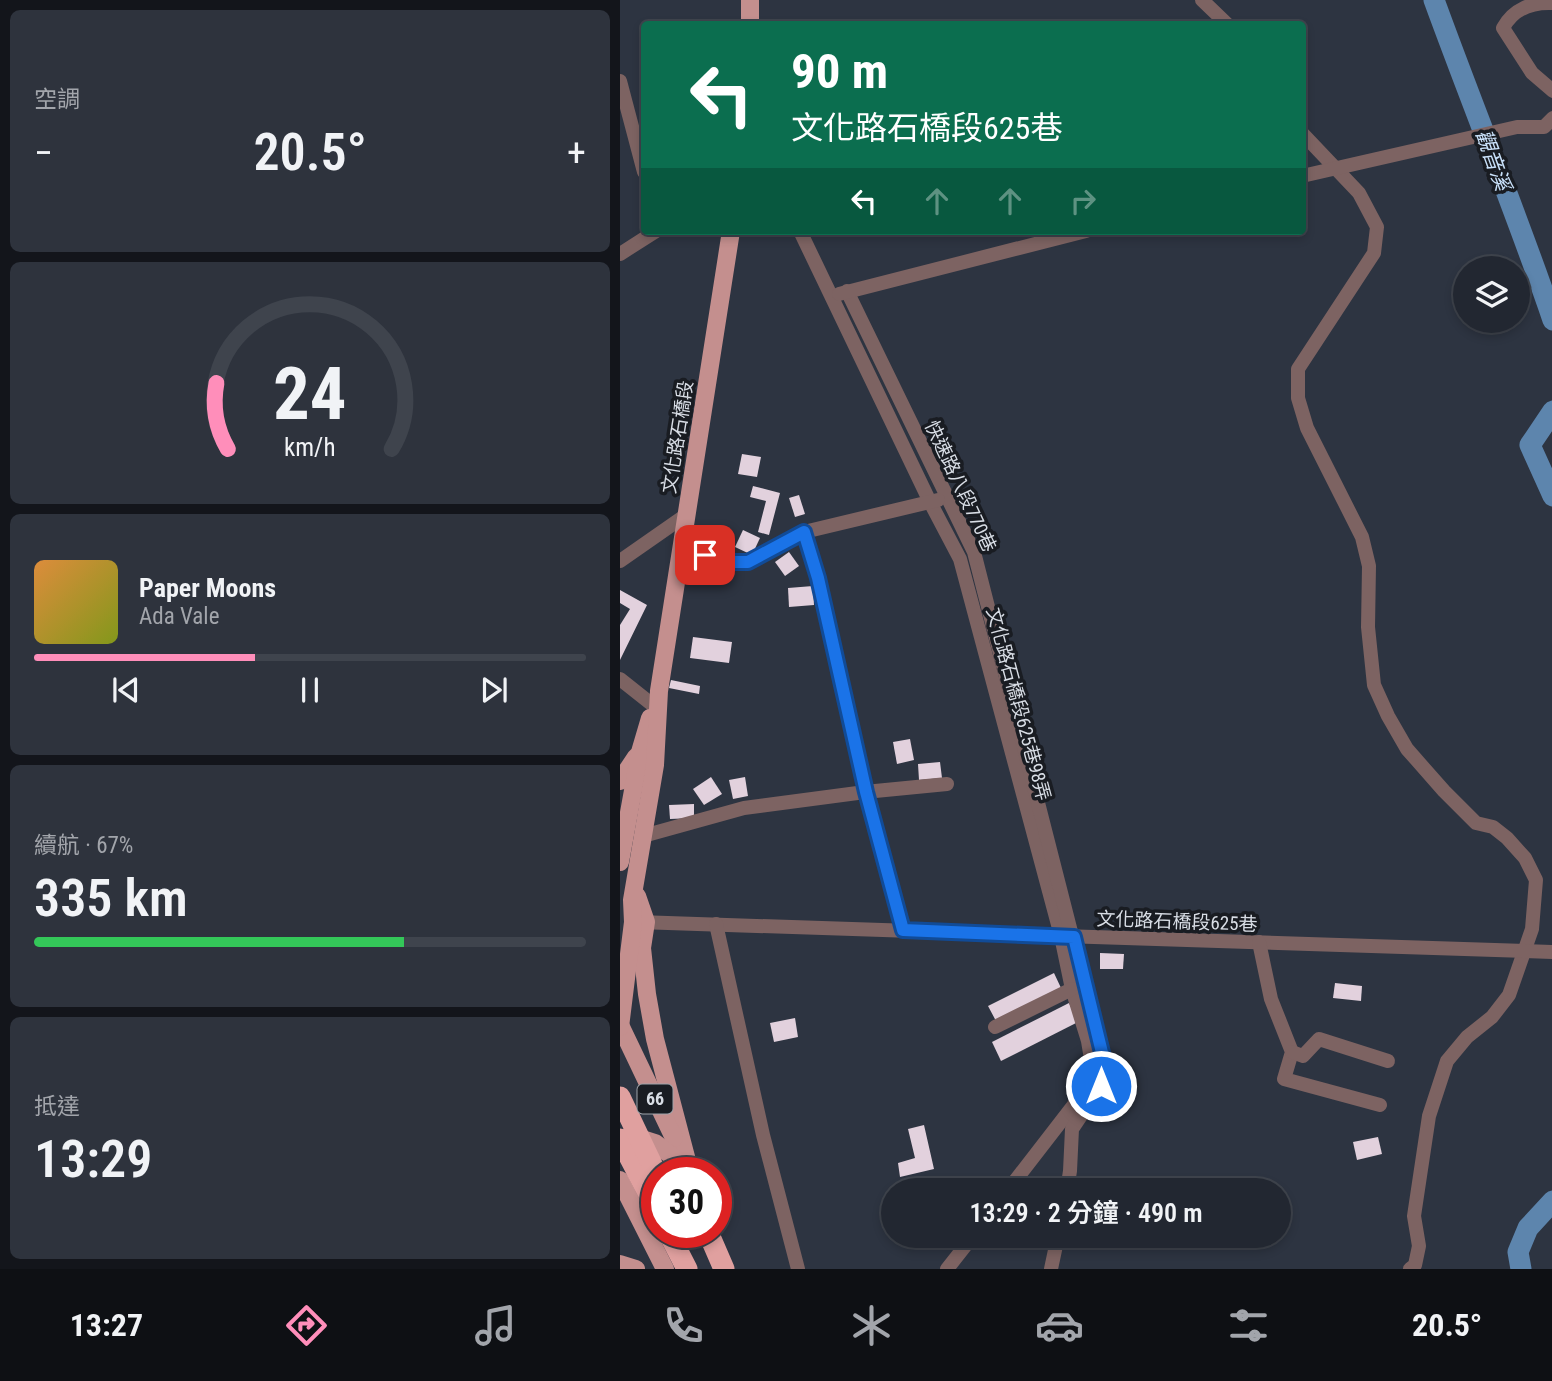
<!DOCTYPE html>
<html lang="zh-TW">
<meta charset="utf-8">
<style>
body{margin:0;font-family:"Roboto Condensed","Noto Sans TC",sans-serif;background:#2e333d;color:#f1f3f6;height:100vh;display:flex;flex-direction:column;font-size:26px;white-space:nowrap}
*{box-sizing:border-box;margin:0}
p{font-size:23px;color:#a2a5ab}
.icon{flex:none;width:38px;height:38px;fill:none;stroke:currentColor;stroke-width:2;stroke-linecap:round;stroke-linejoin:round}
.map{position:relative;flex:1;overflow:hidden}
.panel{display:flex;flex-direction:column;gap:10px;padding:10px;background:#13151b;width:620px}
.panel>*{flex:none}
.top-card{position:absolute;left:21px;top:21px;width:665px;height:214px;border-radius:7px;box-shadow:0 4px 10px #0003,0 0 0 2px #3f444d;background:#0b6e4f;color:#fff;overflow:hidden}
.buttons{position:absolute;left:833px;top:256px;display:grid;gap:14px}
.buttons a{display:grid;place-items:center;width:77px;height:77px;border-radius:50%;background:#222731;box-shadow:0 4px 10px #0003,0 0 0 2px #3f444d;font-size:35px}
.speed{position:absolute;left:21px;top:1157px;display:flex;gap:14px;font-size:35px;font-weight:700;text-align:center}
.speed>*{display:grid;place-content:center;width:91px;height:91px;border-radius:50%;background:#222731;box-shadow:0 4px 10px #0003,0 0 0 2px #3f444d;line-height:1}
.speed .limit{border:10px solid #d22;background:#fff;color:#111}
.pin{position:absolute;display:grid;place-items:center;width:60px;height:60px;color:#fff;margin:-30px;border-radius:14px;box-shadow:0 4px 10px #0006}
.me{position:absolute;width:77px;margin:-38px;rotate:0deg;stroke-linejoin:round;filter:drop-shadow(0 0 5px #0008)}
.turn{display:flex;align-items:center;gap:24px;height:147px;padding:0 35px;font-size:32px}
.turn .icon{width:91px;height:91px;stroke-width:2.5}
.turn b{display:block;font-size:49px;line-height:60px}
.lanes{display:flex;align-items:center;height:66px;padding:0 35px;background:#0003;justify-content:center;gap:35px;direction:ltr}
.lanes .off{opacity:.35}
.big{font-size:52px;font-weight:600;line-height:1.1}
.panel .widget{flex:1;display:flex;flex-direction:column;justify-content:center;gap:10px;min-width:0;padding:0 24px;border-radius:10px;background:#2e333d}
.panel .dial{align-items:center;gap:0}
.dial svg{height:182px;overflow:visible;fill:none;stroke:#3f444d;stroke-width:7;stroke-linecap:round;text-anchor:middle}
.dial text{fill:#f1f3f6;stroke:none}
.song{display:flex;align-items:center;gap:21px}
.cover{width:84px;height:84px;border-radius:10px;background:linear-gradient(135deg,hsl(30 70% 55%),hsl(70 70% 35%))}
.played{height:7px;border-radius:4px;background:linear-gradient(90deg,#ff8eba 40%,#3f444d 40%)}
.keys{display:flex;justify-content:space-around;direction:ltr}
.heat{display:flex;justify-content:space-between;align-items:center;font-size:38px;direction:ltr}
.charge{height:10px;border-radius:5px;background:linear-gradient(90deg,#34c759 67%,#3f444d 0)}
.trip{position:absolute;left:261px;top:1178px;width:410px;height:70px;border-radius:35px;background:#222731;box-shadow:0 4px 10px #0003,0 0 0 2px #3f444d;font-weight:600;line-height:70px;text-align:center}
.dock{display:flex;height:112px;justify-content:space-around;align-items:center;background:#0e1014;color:#a2a5ab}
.dock .icon{width:49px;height:49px}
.dock .on{color:#ff8eba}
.dock b{font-size:32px;color:#f1f3f6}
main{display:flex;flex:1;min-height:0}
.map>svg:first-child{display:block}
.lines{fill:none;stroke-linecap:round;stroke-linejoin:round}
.river{stroke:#5d85ad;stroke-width:21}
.building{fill:#e2d1dd}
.minor{stroke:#7d6362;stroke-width:14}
.major{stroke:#c48f8e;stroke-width:18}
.highway{stroke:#e0a09f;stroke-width:21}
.highway-bridge{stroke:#e0a09f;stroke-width:21}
.route-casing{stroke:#114b97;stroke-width:18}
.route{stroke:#1a73e8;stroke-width:12}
.labels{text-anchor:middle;stroke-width:7;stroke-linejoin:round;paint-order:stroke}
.shield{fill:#191c22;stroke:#9fa3aa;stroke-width:2}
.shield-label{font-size:18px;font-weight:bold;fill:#d8dde5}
.street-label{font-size:19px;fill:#d8dde5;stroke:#191c22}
.water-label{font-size:21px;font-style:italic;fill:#cae2fb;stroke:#191c22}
</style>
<main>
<section class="panel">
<div class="widget"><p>空調</p>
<div class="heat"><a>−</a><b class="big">20.5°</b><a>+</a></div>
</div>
<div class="widget dial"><svg viewBox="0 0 100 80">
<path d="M14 69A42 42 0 1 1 86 69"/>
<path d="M14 69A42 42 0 0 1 9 40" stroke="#ff8eba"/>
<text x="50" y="56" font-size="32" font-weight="700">24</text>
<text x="50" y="72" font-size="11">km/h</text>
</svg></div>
<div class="widget">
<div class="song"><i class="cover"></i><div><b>Paper Moons</b><p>Ada Vale</p></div></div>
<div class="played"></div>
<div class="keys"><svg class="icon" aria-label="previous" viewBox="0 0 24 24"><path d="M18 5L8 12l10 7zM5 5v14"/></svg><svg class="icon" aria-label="pause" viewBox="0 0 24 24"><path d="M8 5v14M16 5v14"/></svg><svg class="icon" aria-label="next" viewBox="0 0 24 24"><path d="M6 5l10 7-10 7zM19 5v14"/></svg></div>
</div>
<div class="widget"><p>續航 · 67%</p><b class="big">335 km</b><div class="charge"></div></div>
<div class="widget"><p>抵達</p><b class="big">13:29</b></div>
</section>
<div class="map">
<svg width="933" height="1269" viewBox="0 0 933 1269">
<rect width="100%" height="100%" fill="#2d3441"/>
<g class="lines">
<g class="river">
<path d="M814,0C853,107 896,212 933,320"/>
<polyline points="933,411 910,445 933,496"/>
<polyline points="901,1269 898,1252 908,1228 933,1201"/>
</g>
</g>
<g class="building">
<polygon points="122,454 141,457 137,477 118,474"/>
<polygon points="133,486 160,493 149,535 138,532 146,501 130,497"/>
<polygon points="179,495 185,514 175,517 169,498"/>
<polygon points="123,530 140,538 132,555 115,547"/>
<polygon points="75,532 102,538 99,554 72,548"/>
<polygon points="169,552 179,566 165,576 155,562"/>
<polygon points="193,586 194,605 169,607 168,588"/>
<polygon points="0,590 27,605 0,660 0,625 10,609 0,603"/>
<polygon points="73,637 112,642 109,663 70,658"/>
<polygon points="51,680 80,686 79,694 49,688"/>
<polygon points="290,739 294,760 277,764 273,742"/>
<polygon points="320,762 322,778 299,780 298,764"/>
<polygon points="91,777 102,794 84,805 73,789"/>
<polygon points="125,777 128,796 113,799 109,780"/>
<polygon points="74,804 74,818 50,819 49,805"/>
<polygon points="480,953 504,954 503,969 480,969"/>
<polygon points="434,973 441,988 376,1021 368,1006"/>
<polygon points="715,983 742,986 741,1001 713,998"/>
<polygon points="449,1003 458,1022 381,1061 372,1042"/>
<polygon points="175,1018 178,1037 154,1042 150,1023"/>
<polygon points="304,1125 314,1169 280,1177 278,1163 295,1158 288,1129"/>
<polygon points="758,1137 762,1154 737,1160 733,1142"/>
</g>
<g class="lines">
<g class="minor">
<polyline points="582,0 607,24"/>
<path d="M933,3C912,2 893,9 883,28L912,73L933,91"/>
<polyline points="0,81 24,172"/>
<polyline points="682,133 739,193 757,227 754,253 678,369 678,398 687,428 742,537 749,566 748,627 754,685 768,716 787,749 824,791 856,823 873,827 887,838 905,858 916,880 912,929 889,995 872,1017 847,1037 827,1061 809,1116 794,1216 799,1246 795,1265 790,1269"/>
<polyline points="682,176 897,127 924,127 933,118"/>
<polyline points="180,231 310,502 340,559 441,936 452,989 468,1041 473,1071 463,1093 388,1190"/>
<polyline points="0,254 36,231"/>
<polyline points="227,291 354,552 485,1065 481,1086 452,1129 450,1171 447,1190"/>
<polyline points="219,294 466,231"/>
<polyline points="184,532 198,578 245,792 283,930"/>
<polyline points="61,548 108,562 128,562 184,532 318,500"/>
<polyline points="0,561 66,515"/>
<polyline points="0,679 34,706"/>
<polyline points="23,836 124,808 245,792 327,784"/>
<polyline points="18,922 933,952"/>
<polyline points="96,924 143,1135 178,1269"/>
<polyline points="639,942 651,999 672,1052 664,1079 760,1105"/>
<polyline points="375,1027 452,989"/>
<polyline points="672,1052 683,1056 699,1039 768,1061"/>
<polyline points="327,1269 353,1236"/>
<polyline points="431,1269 438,1236"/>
</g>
<g class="major">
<polyline points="130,0 130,24"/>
<polyline points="0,781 16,757"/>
<polyline points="0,862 20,752 30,718"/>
<polyline points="17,896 26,922 22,948 27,994 35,1039 70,1172"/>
<polyline points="0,1025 54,1138"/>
<polyline points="0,1027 13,922 12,900 35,765 39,691 111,231"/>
<polyline points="10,1135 35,1143 70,1170"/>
<polyline points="0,1180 45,1269"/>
<polyline points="0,1264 16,1269"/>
</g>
<g class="highway">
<polyline points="0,1139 37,1210"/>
<polyline points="70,1170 71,1172"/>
<polyline points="48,1232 67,1269"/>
<polyline points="88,1232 104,1269"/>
</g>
<polyline class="highway-bridge" points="0,1097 37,1175"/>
</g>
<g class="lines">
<g class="route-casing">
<polyline id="route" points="85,555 108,562 128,562 184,532 198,578 246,792 283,930 454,937 485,1065 481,1086"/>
</g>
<use href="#route" class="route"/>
</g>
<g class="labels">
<rect class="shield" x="17.5" y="1084.5" width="35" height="29" rx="5"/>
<g class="shield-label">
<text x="35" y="1105">66</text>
</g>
<g class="street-label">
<text transform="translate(57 437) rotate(-81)" y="7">文化路石橋段</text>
<text transform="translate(341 486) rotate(65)" y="7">快速路八段770巷</text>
<text transform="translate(399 704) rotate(75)" y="7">文化路石橋段625巷98弄</text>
<text transform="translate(557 921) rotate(2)" y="7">文化路石橋段625巷</text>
</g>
<g class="water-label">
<text transform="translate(873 160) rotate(70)" y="7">觀音溪</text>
</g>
</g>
</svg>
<div class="buttons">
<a><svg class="icon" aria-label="layers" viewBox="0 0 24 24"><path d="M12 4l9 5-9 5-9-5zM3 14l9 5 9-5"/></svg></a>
</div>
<div class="speed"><div class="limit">30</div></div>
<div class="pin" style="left:85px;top:555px;background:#d93025"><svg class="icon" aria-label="arrive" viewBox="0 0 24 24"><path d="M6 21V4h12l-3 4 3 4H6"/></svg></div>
<svg class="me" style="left:481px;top:1086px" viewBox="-20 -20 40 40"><circle r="17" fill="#1a73e8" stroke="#fff" stroke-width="3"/><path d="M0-11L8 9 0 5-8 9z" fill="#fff"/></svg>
<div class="trip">13:29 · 2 分鐘 · 490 m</div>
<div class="top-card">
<div class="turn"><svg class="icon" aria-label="left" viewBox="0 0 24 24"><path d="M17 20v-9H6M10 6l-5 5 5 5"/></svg><div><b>90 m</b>文化路石橋段625巷</div></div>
<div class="lanes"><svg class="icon" aria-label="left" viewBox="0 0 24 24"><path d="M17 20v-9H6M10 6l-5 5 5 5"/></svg><svg class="icon off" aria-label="ahead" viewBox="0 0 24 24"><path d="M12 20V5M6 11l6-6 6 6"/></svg><svg class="icon off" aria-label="ahead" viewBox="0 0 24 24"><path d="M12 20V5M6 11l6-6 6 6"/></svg><svg class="icon off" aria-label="right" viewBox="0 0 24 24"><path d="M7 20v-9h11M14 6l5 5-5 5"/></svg></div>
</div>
</div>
</main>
<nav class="dock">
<b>13:27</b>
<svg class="icon on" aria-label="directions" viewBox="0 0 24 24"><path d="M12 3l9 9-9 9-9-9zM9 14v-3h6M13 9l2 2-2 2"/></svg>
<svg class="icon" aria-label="music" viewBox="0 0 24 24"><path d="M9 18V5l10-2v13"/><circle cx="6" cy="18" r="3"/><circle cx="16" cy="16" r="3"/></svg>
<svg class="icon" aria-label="phone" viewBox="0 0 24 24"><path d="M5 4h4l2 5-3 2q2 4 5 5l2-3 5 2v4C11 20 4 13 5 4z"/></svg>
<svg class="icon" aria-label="climate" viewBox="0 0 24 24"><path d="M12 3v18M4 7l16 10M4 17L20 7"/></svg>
<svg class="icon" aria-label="car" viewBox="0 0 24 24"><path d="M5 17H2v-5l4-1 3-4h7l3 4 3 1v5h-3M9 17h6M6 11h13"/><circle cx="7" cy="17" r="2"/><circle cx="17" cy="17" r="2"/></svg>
<svg class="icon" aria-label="filters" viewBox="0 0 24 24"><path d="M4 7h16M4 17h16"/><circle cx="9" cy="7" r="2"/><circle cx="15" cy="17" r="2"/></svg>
<b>20.5°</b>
</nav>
